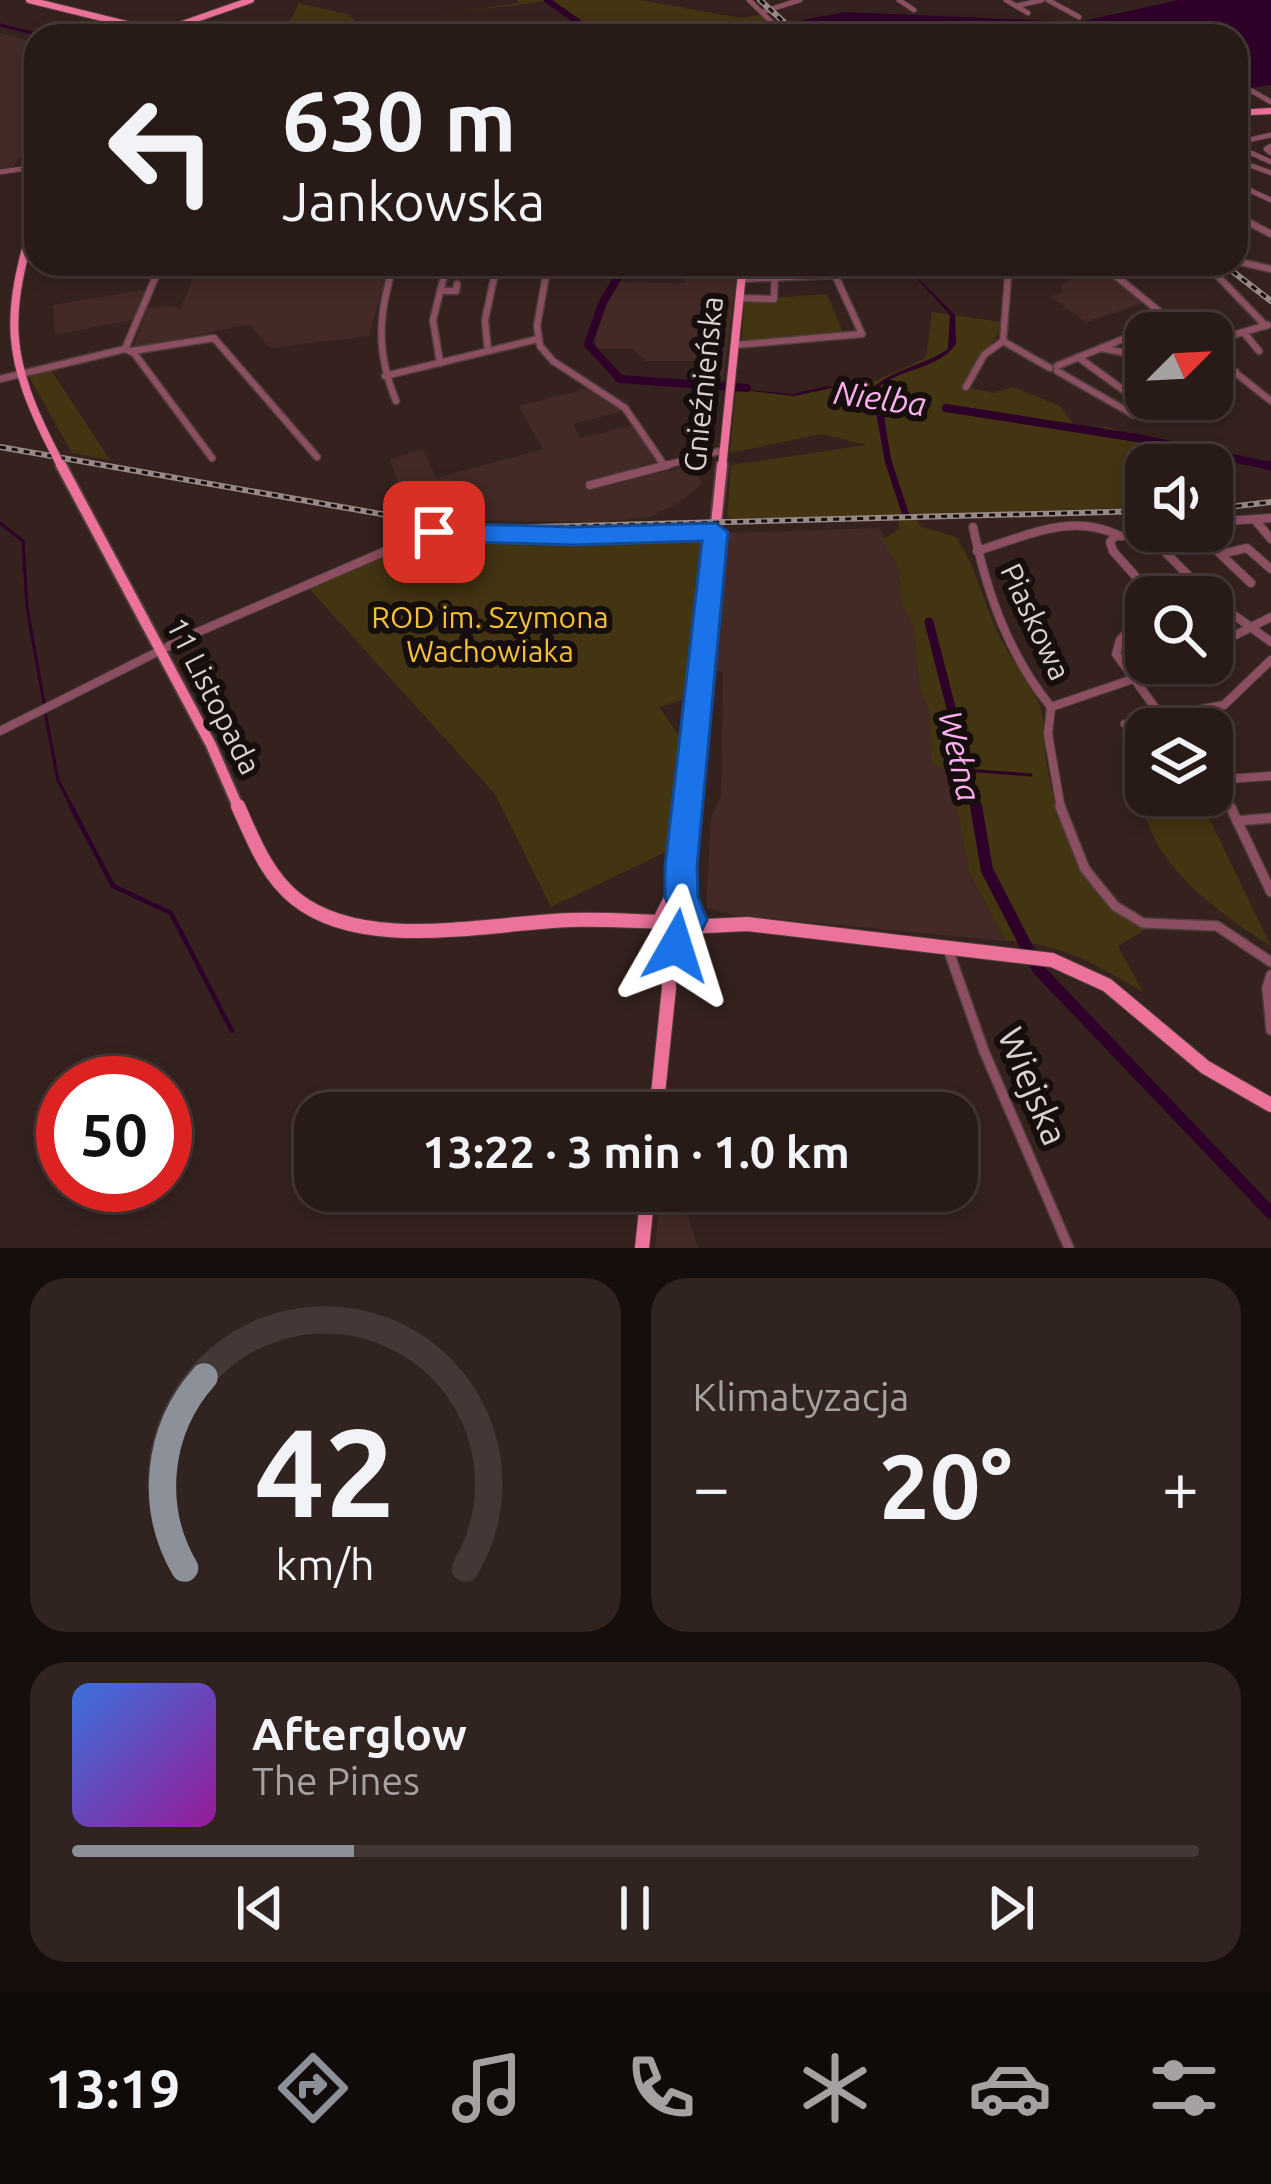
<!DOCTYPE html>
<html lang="pl">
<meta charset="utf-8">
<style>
body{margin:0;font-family:Ubuntu,sans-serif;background:#302320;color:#f1f3f6;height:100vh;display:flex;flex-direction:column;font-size:45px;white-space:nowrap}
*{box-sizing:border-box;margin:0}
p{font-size:39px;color:#a5a1a1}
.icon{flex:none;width:66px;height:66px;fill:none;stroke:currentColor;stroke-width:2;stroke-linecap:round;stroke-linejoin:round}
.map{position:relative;height:1248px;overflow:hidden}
.details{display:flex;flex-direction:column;gap:30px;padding:30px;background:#160e0d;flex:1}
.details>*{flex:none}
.guide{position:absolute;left:24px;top:24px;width:1224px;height:252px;border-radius:36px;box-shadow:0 6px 18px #0003,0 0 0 3px #443836;background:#281a17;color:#f1f3f6;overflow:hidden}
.needle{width:78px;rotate:66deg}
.controls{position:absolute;left:1125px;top:312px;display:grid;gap:24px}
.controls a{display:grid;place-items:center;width:108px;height:108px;border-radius:24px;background:#281a17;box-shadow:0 6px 18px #0003,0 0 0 3px #443836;font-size:60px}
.speed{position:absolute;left:36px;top:1056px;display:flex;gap:24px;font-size:60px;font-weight:700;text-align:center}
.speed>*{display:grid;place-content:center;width:156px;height:156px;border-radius:50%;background:#281a17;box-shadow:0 6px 18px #0003,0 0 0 3px #443836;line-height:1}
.speed .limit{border:18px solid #d22;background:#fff;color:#111}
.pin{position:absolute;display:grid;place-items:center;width:102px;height:102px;color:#fff;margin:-51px;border-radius:24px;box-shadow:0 6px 18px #0006}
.me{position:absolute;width:132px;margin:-66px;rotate:6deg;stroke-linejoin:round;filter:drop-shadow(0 0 9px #0008)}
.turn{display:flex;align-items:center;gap:42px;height:252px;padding:0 60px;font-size:54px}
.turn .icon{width:156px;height:156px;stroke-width:2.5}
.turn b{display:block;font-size:84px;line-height:102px}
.big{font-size:90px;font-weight:700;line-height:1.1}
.details .widget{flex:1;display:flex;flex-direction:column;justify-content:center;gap:18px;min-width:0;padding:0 42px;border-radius:36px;background:#302320}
.details .dial{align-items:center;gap:0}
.dial svg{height:312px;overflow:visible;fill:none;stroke:#443836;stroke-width:7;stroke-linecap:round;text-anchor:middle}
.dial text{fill:#f1f3f6;stroke:none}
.song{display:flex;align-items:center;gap:36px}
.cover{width:144px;height:144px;border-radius:18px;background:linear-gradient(135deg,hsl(220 70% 55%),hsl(300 70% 35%))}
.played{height:12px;border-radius:6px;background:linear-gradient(90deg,#8c9099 25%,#443836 25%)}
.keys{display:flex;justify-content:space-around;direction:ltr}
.heat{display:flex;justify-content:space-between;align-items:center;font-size:66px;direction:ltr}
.details .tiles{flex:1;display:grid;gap:30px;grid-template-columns:1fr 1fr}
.widget:last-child{grid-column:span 2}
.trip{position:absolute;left:294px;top:1092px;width:684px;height:120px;border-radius:36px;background:#281a17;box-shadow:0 6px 18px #0003,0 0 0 3px #443836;font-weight:700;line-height:120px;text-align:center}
.menu{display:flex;height:192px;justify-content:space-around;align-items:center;background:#100a09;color:#a5a1a1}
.menu .icon{width:84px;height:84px}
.menu .selected{color:#8c9099}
.menu b{font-size:54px;color:#f1f3f6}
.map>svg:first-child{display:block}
.built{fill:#432a26}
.green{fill:#433412}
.water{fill:#2e0029}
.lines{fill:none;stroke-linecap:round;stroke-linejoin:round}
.stream-far1{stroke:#2e0029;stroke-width:3}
.stream{stroke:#2e0029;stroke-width:4.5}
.river-far3{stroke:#2e0029;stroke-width:6}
.river-far2{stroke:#2e0029;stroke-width:8}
.river-far1{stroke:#2e0029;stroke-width:9}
.river{stroke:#2e0029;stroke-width:12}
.minor-far3-casing{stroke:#503e3b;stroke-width:6}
.minor-far2-casing{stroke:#503e3b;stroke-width:9}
.minor-far1-casing{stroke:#503e3b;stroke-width:10}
.minor-casing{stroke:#503e3b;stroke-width:12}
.major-far3-casing{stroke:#503e3b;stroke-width:8}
.major-far2-casing{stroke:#503e3b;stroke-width:10}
.major-far1-casing{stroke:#503e3b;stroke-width:14}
.major-casing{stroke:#503e3b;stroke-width:16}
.minor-far3{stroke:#8b4f61;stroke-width:4.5}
.minor-far2{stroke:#8b4f61;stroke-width:6}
.minor-far1{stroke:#8b4f61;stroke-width:8}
.minor{stroke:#8b4f61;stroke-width:9}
.major-far3{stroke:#ec729a;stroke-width:6}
.major-far2{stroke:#ec729a;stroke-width:8}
.major-far1{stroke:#ec729a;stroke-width:10}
.major{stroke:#ec729a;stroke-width:14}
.rail-casing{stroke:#988986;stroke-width:6}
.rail{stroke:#160e0d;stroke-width:3;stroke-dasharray:6;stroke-linecap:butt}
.major-bridge-casing{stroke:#503e3b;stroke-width:10;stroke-linecap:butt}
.major-bridge{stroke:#ec729a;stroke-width:8}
.route{fill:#1a73e8;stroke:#114b97;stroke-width:3}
.labels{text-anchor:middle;stroke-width:12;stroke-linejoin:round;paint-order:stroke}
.street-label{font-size:30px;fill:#ddd1cf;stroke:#160e0d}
.park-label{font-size:30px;fill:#f4be37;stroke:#160e0d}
.water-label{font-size:33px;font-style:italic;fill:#feaff0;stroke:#160e0d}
.near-street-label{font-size:36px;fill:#ddd1cf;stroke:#160e0d}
</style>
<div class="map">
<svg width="1271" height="1248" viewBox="0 0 1271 1248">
<rect width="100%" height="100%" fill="#35221f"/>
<g class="built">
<polygon points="0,33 36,43 30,52 36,55 36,146 27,147 12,168 0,169"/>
<polygon points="198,264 271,266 389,264 369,336 270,348 249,324 133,349 147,308 173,306 180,311"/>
<polygon points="738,268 723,380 701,378 696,361 646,361 633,349 596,349 596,336 615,282 685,283 682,271"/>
<polygon points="1101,269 1144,303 1086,322 1049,296 1062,293 1061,286 1074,277"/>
<polygon points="147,289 136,319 55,335 53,305"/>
<polygon points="592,387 623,411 573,424 580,438 634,425 657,462 586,483 587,489 692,465 702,484 677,504 650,517 599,522 454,520 408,514 390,459 423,449 436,478 543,449 519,406"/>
<polygon points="880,528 900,569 899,584 913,625 920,689 929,711 931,763 949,770 970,875 1006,941 736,915 706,908 711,818 721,796 723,672 710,670 722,533"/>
<polygon points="660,1191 679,1191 698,1248 655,1248"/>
</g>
<g class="green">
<polygon points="517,0 640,0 741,18 764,14 781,36 594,36 546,1 437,15 519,3"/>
<polygon points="299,3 350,15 357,24 423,36 282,36"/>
<polygon points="827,294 844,335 742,343 744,300"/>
<path d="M932,312L1002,322C997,347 971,359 966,387L993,393L1013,387L1060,406L1077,429L1100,432L1106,426L1137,438L1160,465H1146V507L917,515L919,526L956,537C978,570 984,606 1003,643C1014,664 1031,681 1040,706C1046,721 1043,743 1046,760C1057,825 1084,897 1146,929L1118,946L1143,992C1097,965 1060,943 1006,941L970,875L949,770L931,764L929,711L920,689L913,625L901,601L899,569L882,540L899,529L898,517L727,518L731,465L867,445L821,434L730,453L736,389L794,396L831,388L862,393L857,389L926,358Z"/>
<polygon points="51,370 110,460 72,453 28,375"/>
<polygon points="439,534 544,540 708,539 692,697 659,707 687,747 676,847 551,907 495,794 307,586"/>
<path d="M1146,778V795H1198L1271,946C1218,913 1129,851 1146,778Z"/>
</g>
<g class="water">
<polygon points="1179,0 1271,0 1271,85 1236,90 1236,36 808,36 792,22 845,12 1079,22"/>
<path d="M904,264L955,315L956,344C937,371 899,367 877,389L902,401L953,409L881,398L891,459L910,517H903L885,462L873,396L831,388L794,396L736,389L793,394L827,386L869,392C888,370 924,366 948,349L950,315Z"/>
</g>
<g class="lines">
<g class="stream-far1">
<polyline points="0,25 45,36"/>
<polyline points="0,523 23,541 27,607 44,703"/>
<polyline points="45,712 58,780 73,809"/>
<polyline points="965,770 1031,775"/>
</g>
<polyline class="stream" points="71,806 113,886 171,913 232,1031"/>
<polyline class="river-far3" points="547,0 598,36"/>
<g class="river-far2">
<polyline points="626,264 603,302 588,344 620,379 747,388"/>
<polyline points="946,408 1137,438 1271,466"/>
</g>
<g class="river-far1">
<polyline points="1266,465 1271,466"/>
<polyline points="929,622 977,809"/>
</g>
<polyline class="river" points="976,806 987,870 1038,969 1271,1213"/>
<g class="minor-far3-casing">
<g id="minor-far3">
<polyline points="749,0 786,36"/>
<polyline points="899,0 914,10"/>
<polyline points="1006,0 1028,13"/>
<polyline points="1048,0 1079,17"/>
<polyline points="1016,6 1042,0"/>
<polyline points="765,11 800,0"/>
<polyline points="1252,91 1271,102"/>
<polyline points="1236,143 1271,135"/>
<polyline points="1236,146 1271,162"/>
<polyline points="1271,146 1266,149 1271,153"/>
<polyline points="1236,160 1271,173"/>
<polyline points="0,172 36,167"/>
<polyline points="1236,184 1271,200"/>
</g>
</g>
<g class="minor-far2-casing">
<g id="minor-far2">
<polyline points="1248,222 1271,234"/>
<polyline points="1236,261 1271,269"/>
<path d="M394,264C378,315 376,351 396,401"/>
<polyline points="548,264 537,326 540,346 553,361 625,408 664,465"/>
<polyline points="1101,264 1186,333"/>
<polyline points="1206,264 1266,326"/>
<polyline points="392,270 546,273"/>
<polyline points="742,279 836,275"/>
<polyline points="440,291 456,291 457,284"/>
<polyline points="740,298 774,299 775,264"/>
<polyline points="1245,334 1259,351"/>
<polyline points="1003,341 1009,264"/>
<polyline points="1003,341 1050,368"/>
<polyline points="1212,341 1268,325"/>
<polyline points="735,345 862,334 830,264"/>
<polyline points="1101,348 1146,357"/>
<polyline points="125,349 134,353 212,458"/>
<polyline points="125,349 161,264"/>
<polyline points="132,351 214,338 317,457"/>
<polyline points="488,351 485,320 497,264"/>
<polyline points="1212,354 1271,401"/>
<polyline points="1078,357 1152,411"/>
<polyline points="440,363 433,320 447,264"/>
<polyline points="1057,366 1170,320"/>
<polyline points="1057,371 1134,415 1179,399"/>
<polyline points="385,376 538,339"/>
<polyline points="0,379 125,349"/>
<polyline points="1212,383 1236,372"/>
<polyline points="966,387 984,355 1003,341"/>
<polyline points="655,468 724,450"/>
</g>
</g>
<g class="minor-far1-casing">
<g id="minor-far1">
<polyline points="590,485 667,465"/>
<polyline points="1255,520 1271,539"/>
<polyline points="1212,522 1271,518"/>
<path d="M973,527C987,593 1008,654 1051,707"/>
<polyline points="1196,531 1251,583"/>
<polyline points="1152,536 1192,531"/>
<path d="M977,551C1024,537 1070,512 1118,535"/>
<polyline points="1221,554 1247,548 1271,569"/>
<polyline points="1154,597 1113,551 1110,542 1115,536 1149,536 1210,597"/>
<polyline points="1212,599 1271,642"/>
<polyline points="1146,613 1120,640 1116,654 1162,717"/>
<polyline points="1212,647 1271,617"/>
<polyline points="1051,707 1048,734 1061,809"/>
<polyline points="1051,707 1180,663"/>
<polyline points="1125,724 1224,705 1271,660"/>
<polyline points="0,731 191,635 425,534 450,530 574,536 716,531"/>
<polyline points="1232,809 1221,786 1227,779 1271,776"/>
</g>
</g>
<g class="minor-casing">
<g id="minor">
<polyline points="1060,806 1085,869 1115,906 1143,923 1217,926 1271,962"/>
<polyline points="1230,806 1271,892"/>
<polyline points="1237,821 1271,818"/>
<polyline points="948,949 984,1051 1069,1248"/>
<polyline points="1271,975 1267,988 1271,1030"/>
</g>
</g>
<g class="major-far3-casing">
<g id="major-far3">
<polyline points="29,0 167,34"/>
<polyline points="162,31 251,0"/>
<polyline points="1236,113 1271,111"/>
</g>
</g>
<g class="major-far2-casing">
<g id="major-far2">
<path d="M36,214C4,318 5,357 55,454"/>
<polyline points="58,460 62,468"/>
<polyline points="722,468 743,264"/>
</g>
</g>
<g class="major-far1-casing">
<g id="major-far1">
<polyline points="61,465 211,745 239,809"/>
<polyline points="687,809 722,465"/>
</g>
</g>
<g class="major-casing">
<g id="major">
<path d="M238,806C253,839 266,875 296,899C364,953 489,923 570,920C601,919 632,921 663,922"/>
<polyline points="685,908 681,867 687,806"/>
<polyline points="667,928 747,924 1052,960 1107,985 1205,1067 1271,1105"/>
<polyline points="656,1113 669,988 662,916 677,887"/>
<polyline points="642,1248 648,1191"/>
</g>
</g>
<use href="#minor-far3" class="minor-far3"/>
<use href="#minor-far2" class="minor-far2"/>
<use href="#minor-far1" class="minor-far1"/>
<use href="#minor" class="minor"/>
<use href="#major-far3" class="major-far3"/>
<use href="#major-far2" class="major-far2"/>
<use href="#major-far1" class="major-far1"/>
<use href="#major" class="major"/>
<g class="rail-casing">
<g id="rail">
<polyline points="760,0 799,36"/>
<polyline points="1223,264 1271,301"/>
<polyline points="0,447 404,518 498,528 1146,511"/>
<polyline points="1212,509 1271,502"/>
</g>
</g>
<use href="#rail" class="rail"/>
<g class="major-bridge-casing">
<polyline id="major-bridge" points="55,454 58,460"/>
</g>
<use href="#major-bridge" class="major-bridge"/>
</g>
<polygon class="route" points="434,523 574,527 716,523 728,532 697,867 698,897 707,920 688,957 676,962 664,957 659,946 673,918 665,897 665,867 702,541 574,545 434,541 421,532"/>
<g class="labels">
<g class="street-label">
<text transform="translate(704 384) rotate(-84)" y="10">Gnieźnieńska</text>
<text transform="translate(1035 622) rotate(65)" y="10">Piaskowa</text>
<text transform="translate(213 696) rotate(63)" y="10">11 Listopada</text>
</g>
<g class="park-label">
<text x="490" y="628">ROD im. Szymona<tspan x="490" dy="34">Wachowiaka</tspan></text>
</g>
<g class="water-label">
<text transform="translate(880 398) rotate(8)" y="12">Nielba</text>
<text transform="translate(960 756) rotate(77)" y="12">Wełna</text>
</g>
<g class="near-street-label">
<text transform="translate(1033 1086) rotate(67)" y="13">Wiejska</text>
</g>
</g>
</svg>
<div class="controls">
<a><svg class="needle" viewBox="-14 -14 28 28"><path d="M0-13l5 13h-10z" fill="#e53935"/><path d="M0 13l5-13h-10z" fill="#a5a1a1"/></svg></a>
<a><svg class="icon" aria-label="sound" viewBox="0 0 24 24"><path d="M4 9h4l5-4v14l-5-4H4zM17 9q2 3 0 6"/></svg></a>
<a><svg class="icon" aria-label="search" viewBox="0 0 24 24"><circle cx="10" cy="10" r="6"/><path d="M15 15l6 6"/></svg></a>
<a><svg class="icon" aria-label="layers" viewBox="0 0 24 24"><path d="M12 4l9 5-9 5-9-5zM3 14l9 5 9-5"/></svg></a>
</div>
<div class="speed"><div class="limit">50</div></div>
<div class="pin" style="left:434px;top:532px;background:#d93025"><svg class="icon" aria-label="arrive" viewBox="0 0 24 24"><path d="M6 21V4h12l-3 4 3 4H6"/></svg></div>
<svg class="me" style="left:676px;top:946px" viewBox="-20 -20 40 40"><path d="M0-17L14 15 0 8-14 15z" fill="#1a73e8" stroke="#fff" stroke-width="4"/></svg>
<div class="trip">13:22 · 3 min · 1.0 km</div>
<div class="guide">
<div class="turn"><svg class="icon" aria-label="left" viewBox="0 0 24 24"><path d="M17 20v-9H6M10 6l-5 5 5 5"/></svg><div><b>630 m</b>Jankowska</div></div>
</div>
</div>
<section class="details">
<div class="tiles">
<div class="widget dial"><svg viewBox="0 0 100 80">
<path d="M14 69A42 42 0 1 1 86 69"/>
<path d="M14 69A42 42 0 0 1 19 20" stroke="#8c9099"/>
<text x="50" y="56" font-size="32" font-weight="700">42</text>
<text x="50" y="72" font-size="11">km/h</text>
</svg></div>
<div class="widget"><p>Klimatyzacja</p>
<div class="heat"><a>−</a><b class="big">20°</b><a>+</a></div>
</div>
<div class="widget">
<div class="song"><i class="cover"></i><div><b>Afterglow</b><p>The Pines</p></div></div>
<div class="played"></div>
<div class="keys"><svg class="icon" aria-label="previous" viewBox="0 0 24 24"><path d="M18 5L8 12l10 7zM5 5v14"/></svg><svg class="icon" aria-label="pause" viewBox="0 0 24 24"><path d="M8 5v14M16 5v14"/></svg><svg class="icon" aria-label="next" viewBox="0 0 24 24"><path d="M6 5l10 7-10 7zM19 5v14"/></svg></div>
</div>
</div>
</section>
<nav class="menu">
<b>13:19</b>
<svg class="icon selected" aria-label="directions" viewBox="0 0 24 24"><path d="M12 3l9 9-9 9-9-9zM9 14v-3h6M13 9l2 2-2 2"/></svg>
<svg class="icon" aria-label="music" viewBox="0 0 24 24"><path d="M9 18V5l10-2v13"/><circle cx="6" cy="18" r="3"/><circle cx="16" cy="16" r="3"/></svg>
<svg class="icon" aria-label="phone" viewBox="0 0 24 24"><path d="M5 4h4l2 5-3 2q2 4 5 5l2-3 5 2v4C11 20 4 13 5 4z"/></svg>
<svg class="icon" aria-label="climate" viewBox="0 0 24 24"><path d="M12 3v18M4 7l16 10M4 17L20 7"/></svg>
<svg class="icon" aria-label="car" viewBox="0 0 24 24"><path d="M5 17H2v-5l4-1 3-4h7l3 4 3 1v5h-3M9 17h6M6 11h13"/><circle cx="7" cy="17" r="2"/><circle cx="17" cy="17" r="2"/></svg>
<svg class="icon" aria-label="filters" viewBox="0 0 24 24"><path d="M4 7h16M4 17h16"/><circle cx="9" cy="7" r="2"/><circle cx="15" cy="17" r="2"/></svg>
</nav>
